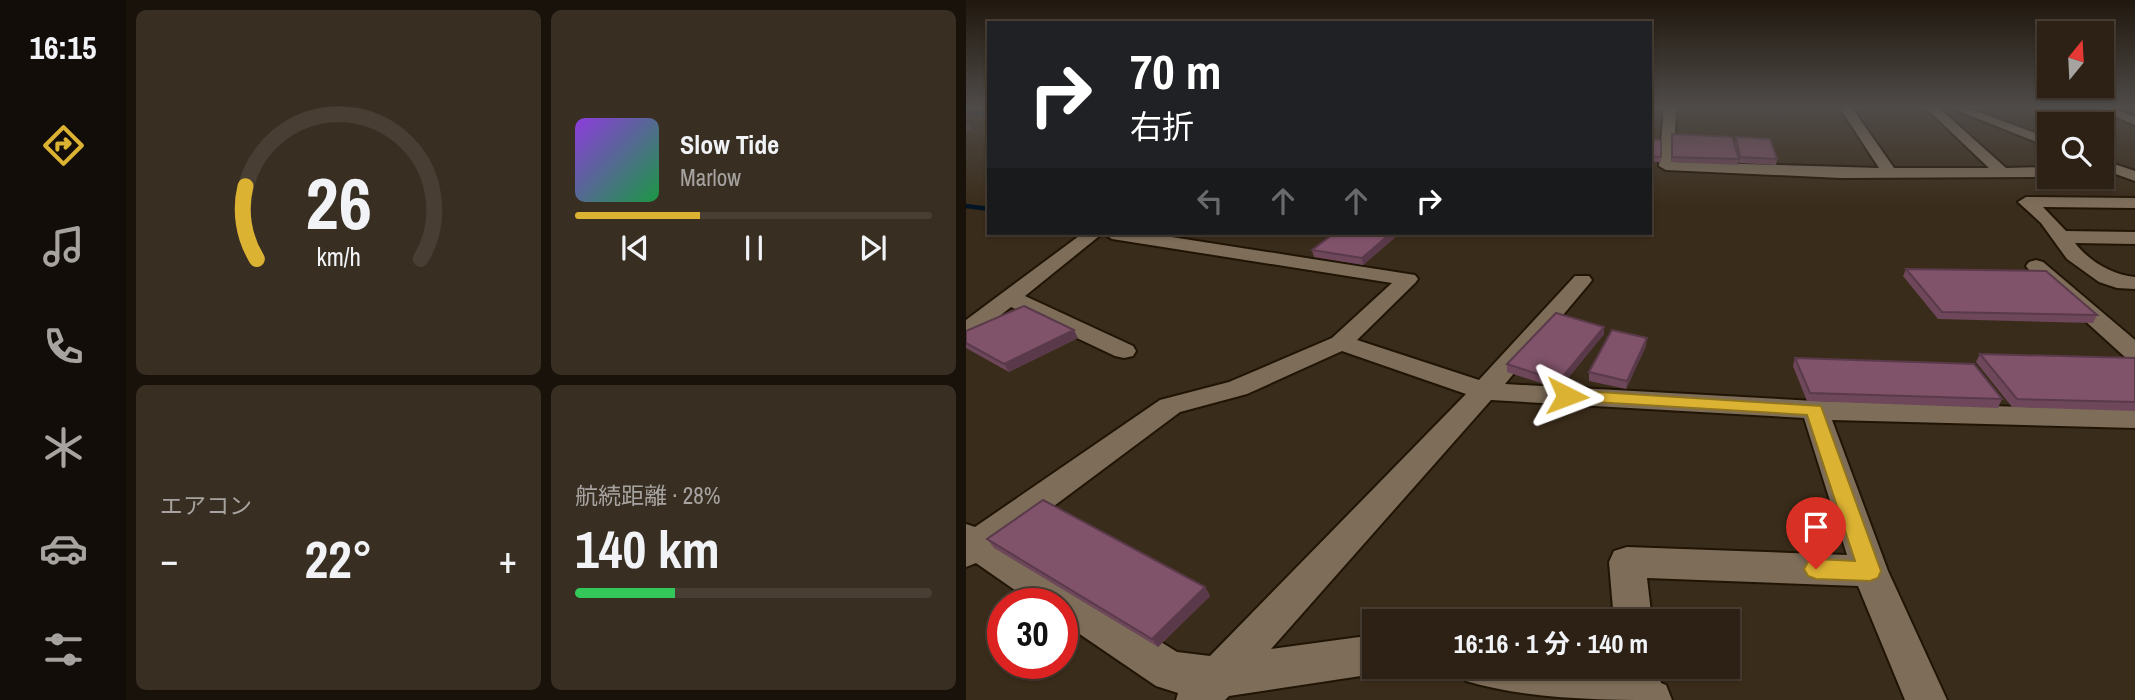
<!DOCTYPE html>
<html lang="ja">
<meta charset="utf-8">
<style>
body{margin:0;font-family:"Archivo Narrow","Noto Sans JP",sans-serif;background:#382e22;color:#f1f3f6;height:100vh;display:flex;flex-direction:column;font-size:26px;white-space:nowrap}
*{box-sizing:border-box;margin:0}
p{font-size:23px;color:#a6a3a0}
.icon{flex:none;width:38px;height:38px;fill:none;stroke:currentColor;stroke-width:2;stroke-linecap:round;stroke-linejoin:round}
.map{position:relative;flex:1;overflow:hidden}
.side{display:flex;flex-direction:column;gap:10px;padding:10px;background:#18120b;width:840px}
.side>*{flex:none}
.guide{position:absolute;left:21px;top:21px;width:665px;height:214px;border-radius:0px;box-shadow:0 2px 5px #0004,0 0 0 2px #483e34;background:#202124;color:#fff;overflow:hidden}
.needle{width:46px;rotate:18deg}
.fabs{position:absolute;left:1071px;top:21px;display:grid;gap:14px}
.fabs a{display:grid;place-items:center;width:77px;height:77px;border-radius:0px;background:#2c2114;box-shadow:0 2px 5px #0004,0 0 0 2px #483e34;font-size:35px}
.speed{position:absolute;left:21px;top:588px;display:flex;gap:14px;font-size:35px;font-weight:700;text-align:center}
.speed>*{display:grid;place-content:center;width:91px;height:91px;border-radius:50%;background:#2c2114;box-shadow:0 2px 5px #0004,0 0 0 2px #483e34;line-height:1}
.speed .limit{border:10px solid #d22;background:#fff;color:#111}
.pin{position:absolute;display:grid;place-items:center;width:60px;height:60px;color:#fff;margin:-72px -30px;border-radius:50% 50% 50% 0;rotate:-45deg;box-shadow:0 0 7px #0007}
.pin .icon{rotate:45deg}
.me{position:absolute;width:77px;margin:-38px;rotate:93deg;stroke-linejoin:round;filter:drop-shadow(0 0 5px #0008)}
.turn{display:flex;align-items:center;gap:24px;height:147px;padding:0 28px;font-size:32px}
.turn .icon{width:91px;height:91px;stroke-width:2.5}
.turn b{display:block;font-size:49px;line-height:60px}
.lanes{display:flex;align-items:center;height:66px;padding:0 28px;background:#0003;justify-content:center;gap:35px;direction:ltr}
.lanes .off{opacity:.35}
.big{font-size:52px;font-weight:700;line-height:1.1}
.side .widget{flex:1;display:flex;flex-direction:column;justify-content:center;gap:10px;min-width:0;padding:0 24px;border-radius:10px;background:#382e22}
.side .dial{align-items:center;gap:0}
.dial svg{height:182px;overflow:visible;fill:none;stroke:#483e34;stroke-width:7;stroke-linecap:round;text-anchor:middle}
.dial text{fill:#f1f3f6;stroke:none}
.song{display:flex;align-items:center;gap:21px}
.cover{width:84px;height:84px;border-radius:10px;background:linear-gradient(135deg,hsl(270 70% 55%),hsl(140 70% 35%))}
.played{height:7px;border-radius:4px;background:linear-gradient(90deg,#dcb233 35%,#483e34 35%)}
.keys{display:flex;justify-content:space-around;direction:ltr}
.heat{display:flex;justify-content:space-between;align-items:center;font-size:38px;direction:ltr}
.charge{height:10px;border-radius:5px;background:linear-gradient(90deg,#34c759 28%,#483e34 0)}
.side .tiles{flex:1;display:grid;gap:10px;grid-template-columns:repeat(2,1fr)}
.trip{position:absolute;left:396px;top:609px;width:378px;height:70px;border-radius:0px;background:#2c2114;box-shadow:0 2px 5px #0004,0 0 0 2px #483e34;font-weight:700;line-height:70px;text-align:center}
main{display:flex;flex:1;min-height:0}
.tabs{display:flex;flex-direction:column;width:126px;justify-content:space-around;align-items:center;background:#120d08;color:#a6a3a0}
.tabs .icon{width:49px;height:49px}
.tabs .on{color:#dcb233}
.tabs b{font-size:32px;color:#f1f3f6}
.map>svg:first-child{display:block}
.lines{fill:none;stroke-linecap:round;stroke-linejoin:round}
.stream-far1{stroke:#021524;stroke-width:3.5}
.stream{stroke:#021524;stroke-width:4.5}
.minor-casing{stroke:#201404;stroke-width:4}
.minor{fill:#7d6d59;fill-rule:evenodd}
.wall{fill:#6e475b}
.shaded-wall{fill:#5a3a4a}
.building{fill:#80536a;stroke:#5a3a4a;stroke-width:2}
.route{fill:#dcb233;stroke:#8f7421;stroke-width:2}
</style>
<main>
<nav class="tabs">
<b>16:15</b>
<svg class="icon on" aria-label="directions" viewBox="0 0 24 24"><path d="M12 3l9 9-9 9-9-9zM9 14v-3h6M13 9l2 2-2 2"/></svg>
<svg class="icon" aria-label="music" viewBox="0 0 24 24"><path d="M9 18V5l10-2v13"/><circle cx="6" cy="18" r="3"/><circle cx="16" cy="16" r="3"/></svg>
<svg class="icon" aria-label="phone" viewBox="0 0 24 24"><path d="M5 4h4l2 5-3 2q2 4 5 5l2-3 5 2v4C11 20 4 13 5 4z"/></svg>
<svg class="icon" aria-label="climate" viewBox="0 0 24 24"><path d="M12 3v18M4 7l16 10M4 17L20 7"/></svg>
<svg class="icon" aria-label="car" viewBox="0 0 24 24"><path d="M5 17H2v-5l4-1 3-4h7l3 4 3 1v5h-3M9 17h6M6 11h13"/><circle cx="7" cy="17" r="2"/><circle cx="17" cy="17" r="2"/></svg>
<svg class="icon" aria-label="filters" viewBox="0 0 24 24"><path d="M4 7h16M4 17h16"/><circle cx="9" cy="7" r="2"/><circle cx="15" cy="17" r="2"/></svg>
</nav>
<section class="side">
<div class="tiles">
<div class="widget dial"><svg viewBox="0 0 100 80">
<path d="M14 69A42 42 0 1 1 86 69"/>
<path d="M14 69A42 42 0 0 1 9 37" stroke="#dcb233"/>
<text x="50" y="56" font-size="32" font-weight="700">26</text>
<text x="50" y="72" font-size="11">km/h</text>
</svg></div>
<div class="widget">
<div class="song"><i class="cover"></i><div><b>Slow Tide</b><p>Marlow</p></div></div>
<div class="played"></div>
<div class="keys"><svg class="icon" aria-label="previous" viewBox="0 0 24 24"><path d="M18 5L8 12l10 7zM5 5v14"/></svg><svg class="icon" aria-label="pause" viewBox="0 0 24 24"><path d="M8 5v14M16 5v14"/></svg><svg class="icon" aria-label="next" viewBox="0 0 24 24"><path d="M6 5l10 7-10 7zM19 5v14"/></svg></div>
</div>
<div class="widget"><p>エアコン</p>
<div class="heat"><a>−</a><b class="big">22°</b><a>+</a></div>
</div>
<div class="widget"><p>航続距離 · 28%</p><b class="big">140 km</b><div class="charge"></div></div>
</div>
</section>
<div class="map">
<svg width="1169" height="700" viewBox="0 0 1169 700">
<rect width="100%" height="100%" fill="#3a2c1a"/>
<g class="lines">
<polyline class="stream-far1" points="0,111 23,114"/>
<polyline class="stream" points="0,206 23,209"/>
<g class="minor-casing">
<g id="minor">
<polygon points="698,108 710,108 708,162 913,168 874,108 886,108 928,168 1023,168 960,108 973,108 1040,168 1083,167 1083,177 875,178 700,170 693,166"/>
<polygon points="985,108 1001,108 1083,138 1083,147"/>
<polygon points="1130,108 1146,108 1169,117 1169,125"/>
<polygon points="1136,160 1169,171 1169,181 1136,169"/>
<path d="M1060,197L1169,198V208L1077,207L1100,231L1169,232V244L1109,243C1123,261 1146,275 1169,277V289L1151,288L1133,282L1101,259L1075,223L1052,202Z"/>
<path d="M117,233H180L449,275L452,279L449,283L391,340L513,380L609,276H623L626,280L623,284L539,384L849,401L1169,410V428L866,420L922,571L981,700H939L892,586L681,578L686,621H648L643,562L648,551L661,547L881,555L838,418L525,400L305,649L408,635V667L422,668L408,674L263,696L259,700H210L212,693L190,686L96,622V604H69L10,563L0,567V524L9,527L194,400L263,382L366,338L426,283L146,239L137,233L59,296L167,346L170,351L167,356L158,358L149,356L45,307L8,336L0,338V320ZM376,351L500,394L244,656L211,652L37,544L214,412L281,394Z"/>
<polygon points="1070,260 1077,262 1169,340 1169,360 1160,358 1063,270 1060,266 1063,262"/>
<path d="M493,667H621L652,673V667H692L695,683L700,685L706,700C638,700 564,700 500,681Z"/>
</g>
</g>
<use href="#minor" class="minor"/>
</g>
<g class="wall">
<polygon points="770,137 811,159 810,165 773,163 773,160 772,165 705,162 706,140 772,157 769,143"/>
<polygon points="684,139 695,157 695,162 684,162"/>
<polygon points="369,233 434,233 397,265 348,257 346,250"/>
<polygon points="940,269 1131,315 1127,323 972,319 937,276"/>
<polygon points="638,327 638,334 593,389 541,372 541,364"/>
<polygon points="0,331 112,338 43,372 0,348"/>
<polygon points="680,346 660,389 623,381 623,372"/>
<polygon points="1014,354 1169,358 1169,411 1046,407 1010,362"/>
<polygon points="829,358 1036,399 1032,408 841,401 827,366"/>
<polygon points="21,539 239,587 244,596 192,647 28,548"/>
</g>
<g class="shaded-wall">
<polygon points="3,124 6,130 0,131 0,125"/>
<polygon points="425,233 434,233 397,265 396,258"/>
<polygon points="638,327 638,334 593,389 593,381"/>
<polygon points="108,330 112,338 43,372 38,364"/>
<polygon points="681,338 680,346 660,389 661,381"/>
<polygon points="239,587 244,596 192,647 186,639"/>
</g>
<g class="building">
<polygon points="706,134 766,137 773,159 706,157"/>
<polygon points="770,137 804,139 811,159 774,157"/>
<polygon points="684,139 695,140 695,157 684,156"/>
<polygon points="369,233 425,233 396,258 346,250"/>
<polygon points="940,269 1080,271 1131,315 976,312"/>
<polygon points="58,306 108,330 38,364 0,343 0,331"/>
<polygon points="590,313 638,327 593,381 541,364"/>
<polygon points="646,330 681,338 661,381 623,372"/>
<polygon points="1014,354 1169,358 1169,402 1051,399"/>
<polygon points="829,358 1008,364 1036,399 844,393"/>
<polygon points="77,500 239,587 186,639 21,539"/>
</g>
<linearGradient id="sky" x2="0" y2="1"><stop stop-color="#20180e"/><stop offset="0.52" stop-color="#4f4b49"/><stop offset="1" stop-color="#4f4b49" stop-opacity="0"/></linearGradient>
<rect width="1169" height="206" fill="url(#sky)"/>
<polygon class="route" points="601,390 855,406 915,571 912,578 904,581 850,579 842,576 838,569 842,562 850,559 889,561 841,415 595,400 592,396"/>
</svg>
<div class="fabs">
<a><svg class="needle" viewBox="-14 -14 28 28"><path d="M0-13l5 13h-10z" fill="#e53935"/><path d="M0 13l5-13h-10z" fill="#a6a3a0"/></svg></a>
<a><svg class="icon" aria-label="search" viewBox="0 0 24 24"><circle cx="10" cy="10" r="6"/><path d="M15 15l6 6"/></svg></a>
</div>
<div class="speed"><div class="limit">30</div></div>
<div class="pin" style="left:850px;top:569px;background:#d93025"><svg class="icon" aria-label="arrive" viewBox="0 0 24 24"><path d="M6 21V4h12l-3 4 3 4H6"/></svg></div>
<svg class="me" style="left:601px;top:396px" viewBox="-20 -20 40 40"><path d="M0-17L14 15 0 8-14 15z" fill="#dcb233" stroke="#fff" stroke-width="4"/></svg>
<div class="trip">16:16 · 1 分 · 140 m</div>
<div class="guide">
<div class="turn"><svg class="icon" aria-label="right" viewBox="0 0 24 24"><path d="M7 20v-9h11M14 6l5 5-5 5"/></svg><div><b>70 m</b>右折</div></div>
<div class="lanes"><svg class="icon off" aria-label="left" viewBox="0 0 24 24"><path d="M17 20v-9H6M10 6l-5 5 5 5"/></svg><svg class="icon off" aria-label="ahead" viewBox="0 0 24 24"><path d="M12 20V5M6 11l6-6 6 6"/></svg><svg class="icon off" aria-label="ahead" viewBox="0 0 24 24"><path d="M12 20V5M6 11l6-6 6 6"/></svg><svg class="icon" aria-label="right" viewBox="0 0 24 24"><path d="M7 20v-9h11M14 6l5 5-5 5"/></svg></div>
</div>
</div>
</main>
